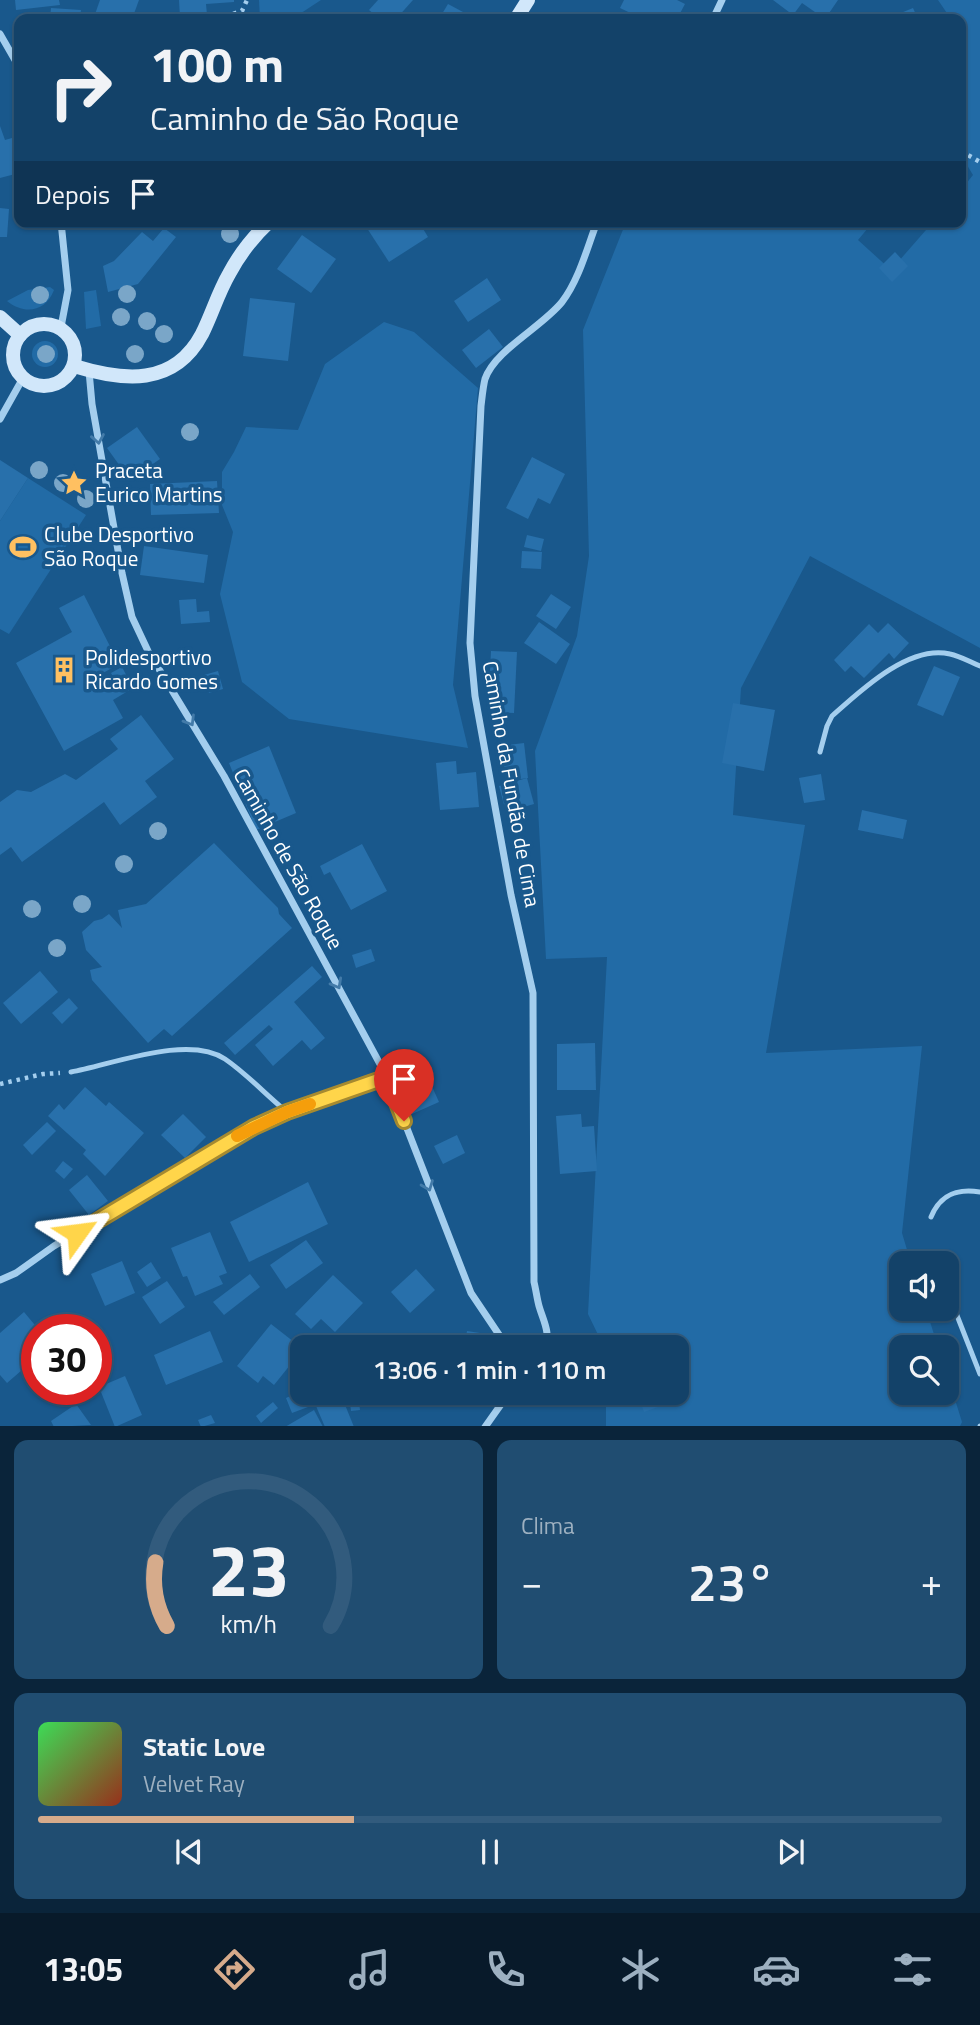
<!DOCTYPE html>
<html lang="pt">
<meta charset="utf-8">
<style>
body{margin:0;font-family:"Titillium Web",sans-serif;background:#204d71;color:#f1f3f6;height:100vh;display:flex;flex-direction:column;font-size:26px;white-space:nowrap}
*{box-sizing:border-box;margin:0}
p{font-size:23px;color:#9db0c0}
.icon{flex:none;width:38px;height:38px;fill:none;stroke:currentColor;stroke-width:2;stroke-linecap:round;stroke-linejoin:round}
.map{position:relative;height:1426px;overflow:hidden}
.panel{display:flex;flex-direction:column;gap:14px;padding:14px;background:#0a243a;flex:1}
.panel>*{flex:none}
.banner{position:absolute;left:14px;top:14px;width:952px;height:214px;border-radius:14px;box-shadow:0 2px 5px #0004,0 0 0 2px #325b7d;background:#134269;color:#f1f3f6;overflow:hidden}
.controls{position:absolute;left:889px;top:1251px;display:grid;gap:14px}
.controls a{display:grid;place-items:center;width:70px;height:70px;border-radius:14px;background:#134269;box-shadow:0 2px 5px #0004,0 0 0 2px #325b7d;font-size:35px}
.speed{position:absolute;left:21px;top:1314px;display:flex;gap:14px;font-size:35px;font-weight:700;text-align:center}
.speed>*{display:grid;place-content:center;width:91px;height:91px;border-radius:50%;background:#134269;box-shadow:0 2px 5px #0004,0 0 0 2px #325b7d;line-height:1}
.speed .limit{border:10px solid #d22;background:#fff;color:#111}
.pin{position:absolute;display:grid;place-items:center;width:60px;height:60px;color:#fff;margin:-72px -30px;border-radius:50% 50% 50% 0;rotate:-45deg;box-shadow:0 0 7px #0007}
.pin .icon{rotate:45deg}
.me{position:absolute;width:77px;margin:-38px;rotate:59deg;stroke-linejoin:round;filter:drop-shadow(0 0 5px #0008)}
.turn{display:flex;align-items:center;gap:24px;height:147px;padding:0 21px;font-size:32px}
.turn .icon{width:91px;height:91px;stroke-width:2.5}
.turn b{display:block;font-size:49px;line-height:60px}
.then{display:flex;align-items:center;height:66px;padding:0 21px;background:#0003;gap:14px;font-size:26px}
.big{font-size:52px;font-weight:600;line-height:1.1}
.panel .card{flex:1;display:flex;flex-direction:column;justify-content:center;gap:10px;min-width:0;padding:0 24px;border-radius:14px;background:#204d71}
.panel .dial{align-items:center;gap:0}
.dial svg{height:182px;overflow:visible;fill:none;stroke:#325b7d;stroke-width:7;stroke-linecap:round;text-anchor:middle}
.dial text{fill:#f1f3f6;stroke:none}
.song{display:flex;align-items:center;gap:21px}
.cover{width:84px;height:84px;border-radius:10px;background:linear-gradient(135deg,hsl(130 70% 55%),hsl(10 70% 35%))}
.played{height:7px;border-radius:4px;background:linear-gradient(90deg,#d6ab8b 35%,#325b7d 35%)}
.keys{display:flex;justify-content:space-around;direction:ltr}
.heat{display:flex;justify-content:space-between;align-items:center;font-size:38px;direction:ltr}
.panel .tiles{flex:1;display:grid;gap:14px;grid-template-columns:1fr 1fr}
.card:last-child{grid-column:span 2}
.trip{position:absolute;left:290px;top:1335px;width:399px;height:70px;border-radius:14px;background:#134269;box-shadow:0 2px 5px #0004,0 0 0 2px #325b7d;font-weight:600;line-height:70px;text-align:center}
.menu{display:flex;height:112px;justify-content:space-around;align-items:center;background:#081a2a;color:#9db0c0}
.menu .icon{width:49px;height:49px}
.menu .current{color:#d6ab8b}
.menu b{font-size:32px;color:#f1f3f6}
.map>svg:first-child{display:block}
.green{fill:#226ba6}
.building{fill:#2870ab}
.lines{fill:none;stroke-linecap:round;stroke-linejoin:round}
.path{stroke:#a4ceee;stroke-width:4.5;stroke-dasharray:3.5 5;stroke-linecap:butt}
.service{stroke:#a4ceee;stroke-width:5}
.minor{stroke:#a4ceee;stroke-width:7}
.secondary{stroke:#d1e7fa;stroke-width:14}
.tree{fill:#7aa6c8}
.oneway{stroke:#437ba9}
.route-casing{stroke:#a68a30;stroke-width:18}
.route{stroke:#ffd54a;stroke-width:12}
.slow{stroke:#f59e0b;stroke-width:12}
.labels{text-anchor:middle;stroke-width:7;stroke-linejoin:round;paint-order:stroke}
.poi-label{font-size:21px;fill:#fff;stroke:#19588c;text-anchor:start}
.street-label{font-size:21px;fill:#fff;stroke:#19588c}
</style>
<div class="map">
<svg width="980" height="1427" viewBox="0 0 980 1427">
<rect width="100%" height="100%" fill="#19588c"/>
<g class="green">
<polygon points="259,0 321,0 292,19 260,19"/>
<polygon points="938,0 980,0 980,648 810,556 741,688 733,815 805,825 766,1053 922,1046 902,1233 911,1263 901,1264 901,1309 926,1309 938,1347 901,1348 901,1393 947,1393 947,1374 962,1422 960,1426 606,1426 606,1393 677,1393 677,1348 604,1347 588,1314 607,957 546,959 535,751 577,636 589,556 583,330 626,222 873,222 858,240 891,270 933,222 961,222 961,190 973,175 961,155 961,40 963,37 961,19 951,19"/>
<path d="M50,287L54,290C46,312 24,315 7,301L28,290Z"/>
<polygon points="96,290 101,326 86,329 84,292"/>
<polygon points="384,322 414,332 478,388 453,685 468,748 289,719 242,682 220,594 233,532 222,505 222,472 234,452 246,427 298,430 325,364"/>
<circle cx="45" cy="354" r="13"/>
<polygon points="28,478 86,515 9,634 0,629 0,521"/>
</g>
<g class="building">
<polygon points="15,0 59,0 60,5 16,10"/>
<polygon points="100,0 139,0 132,19 102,19 94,17"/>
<polygon points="179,0 234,0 234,2 206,4 207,15 180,17"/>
<polygon points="378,0 413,0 396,19 380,19 369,10"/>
<polygon points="624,0 677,0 685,4 677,19 643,19 620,8"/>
<polygon points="773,0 838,0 825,19 802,3 793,15"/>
<polygon points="448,4 463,12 459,19 439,19"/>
<polygon points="51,8 81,10 80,19 50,19"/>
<polygon points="913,8 918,19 886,19"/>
<polygon points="0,126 5,140 12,138 19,167 19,173 0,178"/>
<polygon points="0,208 9,209 7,237 0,237"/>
<polygon points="363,222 419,222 428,237 389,262"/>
<polygon points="164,228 176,237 138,284 108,292 103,266 114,261 142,232 153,241"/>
<polygon points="302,235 336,259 311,293 277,269"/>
<polygon points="895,252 908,266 892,282 879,268"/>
<polygon points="487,278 501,300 468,322 454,301"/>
<polygon points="250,298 295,303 288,361 243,356"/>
<polygon points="489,329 503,347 476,368 462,350"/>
<polygon points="137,427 160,459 130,480 107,448"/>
<polygon points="532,457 565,474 550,504 538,498 528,519 506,508"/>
<polygon points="0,460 28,478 0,521"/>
<polygon points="217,481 219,513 151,515 150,484"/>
<polygon points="527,535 544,539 541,551 524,547"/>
<polygon points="144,546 208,555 204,583 140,575"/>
<polygon points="522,551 542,552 541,569 521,568"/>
<polygon points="551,594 571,607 556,629 536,616"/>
<polygon points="84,595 119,664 103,673 112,689 118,686 111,673 122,667 133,688 113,700 123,718 64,751 16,663 72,632 59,608"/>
<polygon points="196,599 197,612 209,611 210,622 181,624 179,600"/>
<polygon points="539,622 570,644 556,664 524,643"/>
<polygon points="888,623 909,643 894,659 889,653 864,678 851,666 845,672 834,660 869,624 878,633"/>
<polygon points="491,651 517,652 514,713 488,712"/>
<polygon points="934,666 960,677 943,716 917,705"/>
<polygon points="218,671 223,689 209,693 204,675"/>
<polygon points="733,703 775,710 764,771 722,763"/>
<polygon points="141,715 174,759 145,781 157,797 120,825 104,802 22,862 11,847 0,855 0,802 17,790 31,792 65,774 76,780 118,749 110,739"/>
<polygon points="524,743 528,778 506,781 501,746"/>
<polygon points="269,746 296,813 256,830 229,763"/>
<polygon points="456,761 457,774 476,772 479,807 440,810 436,763"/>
<polygon points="821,774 825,800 804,803 799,778"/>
<polygon points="527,778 534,804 506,812 499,786"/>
<polygon points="862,810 907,820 903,839 858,830"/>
<polygon points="214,843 278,908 279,914 292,928 172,1036 164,1029 148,1043 92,980 90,970 102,967 86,950 82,932 94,921 102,919 109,914 122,928 118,910 146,904"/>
<polygon points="362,844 387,891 351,910 330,872 324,875 320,866"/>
<polygon points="371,949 375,961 356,968 352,955"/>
<polygon points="312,966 322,977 294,1002 325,1038 311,1050 302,1040 273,1066 255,1045 273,1029 269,1025 235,1055 224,1043"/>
<polygon points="40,971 58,992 21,1024 3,1003"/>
<polygon points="69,998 78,1008 62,1024 52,1013"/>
<polygon points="595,1043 596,1090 557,1090 557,1044"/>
<polygon points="418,1062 426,1081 407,1089 398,1070"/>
<polygon points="430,1082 439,1102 412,1114 403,1094"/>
<polygon points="85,1087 106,1106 109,1102 144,1133 105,1176 83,1154 86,1150 48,1116 59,1104 64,1110"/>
<polygon points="183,1114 206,1137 185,1158 161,1135"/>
<polygon points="581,1114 582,1127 594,1126 597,1171 560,1174 556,1116"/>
<polygon points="47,1122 56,1131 32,1155 23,1145"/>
<polygon points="457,1135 465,1153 443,1164 434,1146"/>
<polygon points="63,1161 73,1169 64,1179 55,1171"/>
<polygon points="87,1175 108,1201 89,1215 69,1190"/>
<polygon points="308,1182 328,1224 249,1262 230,1222"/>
<polygon points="210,1232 227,1273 219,1276 223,1284 195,1296 187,1276 183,1277 171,1248"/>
<polygon points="306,1240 323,1263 286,1289 270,1265"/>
<polygon points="122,1261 135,1293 105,1306 91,1274"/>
<polygon points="151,1262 161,1278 147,1287 137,1272"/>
<polygon points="416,1269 435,1290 410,1313 391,1292"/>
<polygon points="250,1274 260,1287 224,1315 213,1302"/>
<polygon points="333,1275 363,1303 335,1332 321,1319 311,1329 295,1314"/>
<polygon points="167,1281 185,1307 160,1324 142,1297"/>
<polygon points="24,1312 39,1330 37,1330 37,1357 7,1383 0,1375 0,1333"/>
<polygon points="271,1324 303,1349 274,1385 263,1376 258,1383 237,1366"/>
<polygon points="210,1331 223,1362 166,1385 154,1355"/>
<polygon points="467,1331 480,1333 477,1348 464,1346"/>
<polygon points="125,1376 142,1415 115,1427 99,1387"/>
<polygon points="301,1391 308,1407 292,1413 286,1398"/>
<polygon points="637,1393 668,1393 672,1402 644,1412"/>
<polygon points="341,1395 354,1427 325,1427 316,1406"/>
<polygon points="358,1395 360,1410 351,1411 349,1396"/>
<polygon points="273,1402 278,1408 261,1423 256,1416"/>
<polygon points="76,1404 91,1425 54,1427 51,1421"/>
<polygon points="314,1410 323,1427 285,1427"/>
<polygon points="211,1415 215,1423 201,1427 198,1420"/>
</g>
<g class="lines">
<g class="path">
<polyline points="217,19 242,11 247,0"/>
<polyline points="961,151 980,162"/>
<polyline points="0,1084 43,1074 60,1073"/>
</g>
<g class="service">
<path d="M820,752L827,726L832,716C860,691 909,644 950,654C960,656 970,662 980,666"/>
<path d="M71,1072C111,1065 188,1034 225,1059C247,1074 266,1095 287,1112"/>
<path d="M931,1217C940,1195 956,1188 980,1192"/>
<polyline points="931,1254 935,1264"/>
<polyline points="947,1290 980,1374"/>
<polyline points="980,1427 980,1426"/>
</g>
<g class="minor">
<polyline points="713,19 722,0"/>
<polyline points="0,34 19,67"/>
<polyline points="61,327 68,290 61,222"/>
<polyline points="89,371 92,404 122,573 132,617 148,651 224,776 387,1077 471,1293 508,1348"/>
<polyline points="0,419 23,378"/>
<polyline points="0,1280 16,1273 54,1246 254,1127 287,1112 387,1077"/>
<path d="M545,1348C551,1333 543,1320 539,1306C537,1299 536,1290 534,1282L533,993L511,895L475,696L470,643L481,406C482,398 483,387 485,379C495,350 542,327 562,302C579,280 587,248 597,222"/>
<polyline points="485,1427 509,1393"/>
</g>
<g class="secondary">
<polyline points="516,19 528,0"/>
<polyline points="0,317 20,335"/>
<circle cx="44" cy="355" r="31"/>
<path d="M74,366C123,381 174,387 202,334C212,314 218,293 229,274C239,255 253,237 269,222"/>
</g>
</g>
<g class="tree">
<circle cx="230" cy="234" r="9"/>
<circle cx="127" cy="294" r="9"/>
<circle cx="40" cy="295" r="9"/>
<circle cx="121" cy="317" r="9"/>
<circle cx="147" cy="321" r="9"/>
<circle cx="164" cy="334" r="9"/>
<circle cx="46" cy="354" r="9"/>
<circle cx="135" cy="354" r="9"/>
<circle cx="190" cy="432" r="9"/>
<circle cx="39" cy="470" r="9"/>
<circle cx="63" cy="483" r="9"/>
<circle cx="86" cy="499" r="9"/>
<circle cx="158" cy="831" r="9"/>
<circle cx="124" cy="864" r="9"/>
<circle cx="82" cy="904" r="9"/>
<circle cx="32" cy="909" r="9"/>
<circle cx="57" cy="948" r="9"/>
</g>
<defs><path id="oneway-chevron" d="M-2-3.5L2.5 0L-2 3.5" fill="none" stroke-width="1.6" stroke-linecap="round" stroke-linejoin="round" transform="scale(1.75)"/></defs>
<g class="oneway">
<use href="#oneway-chevron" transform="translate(98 439) rotate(80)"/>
<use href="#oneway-chevron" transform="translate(190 721) rotate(59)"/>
<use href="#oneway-chevron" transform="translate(337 984) rotate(61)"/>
<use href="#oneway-chevron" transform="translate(428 1186) rotate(69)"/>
</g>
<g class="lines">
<g class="route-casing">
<polyline id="route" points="77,1233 254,1127 287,1112 387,1077 404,1121"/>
</g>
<use href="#route" class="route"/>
<polyline class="slow" points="237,1136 287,1112 310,1104"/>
</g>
<defs>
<g id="sight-bare" transform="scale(2.1)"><path d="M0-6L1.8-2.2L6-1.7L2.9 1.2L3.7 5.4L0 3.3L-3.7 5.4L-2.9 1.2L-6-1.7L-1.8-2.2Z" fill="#ffc061" stroke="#19588c" stroke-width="2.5" paint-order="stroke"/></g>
<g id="stadium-bare" transform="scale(2.1)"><path d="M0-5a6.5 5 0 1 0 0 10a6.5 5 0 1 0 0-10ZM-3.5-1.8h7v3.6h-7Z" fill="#ffc061" stroke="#19588c" stroke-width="2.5" paint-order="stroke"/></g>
<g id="building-bare" transform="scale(2.1)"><path d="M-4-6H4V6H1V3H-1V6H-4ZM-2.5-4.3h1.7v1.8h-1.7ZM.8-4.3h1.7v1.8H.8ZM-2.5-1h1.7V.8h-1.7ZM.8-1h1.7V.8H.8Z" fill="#ffc061" stroke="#19588c" stroke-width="2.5" paint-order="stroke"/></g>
</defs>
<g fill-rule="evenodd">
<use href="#sight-bare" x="74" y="483"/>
<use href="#stadium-bare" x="23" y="547"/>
<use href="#building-bare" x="64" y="670"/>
</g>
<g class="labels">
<g class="poi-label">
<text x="95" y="478">Praceta<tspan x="95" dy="24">Eurico Martins</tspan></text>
<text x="44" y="542">Clube Desportivo<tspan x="44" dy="24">São Roque</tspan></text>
<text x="85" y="665">Polidesportivo<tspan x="85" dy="24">Ricardo Gomes</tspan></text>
</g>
<g class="street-label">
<text transform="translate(511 784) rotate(80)" y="7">Caminho da Fundão de Cima</text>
<text transform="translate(288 859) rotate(61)" y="7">Caminho de São Roque</text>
</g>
</g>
</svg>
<div class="controls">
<a><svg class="icon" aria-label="sound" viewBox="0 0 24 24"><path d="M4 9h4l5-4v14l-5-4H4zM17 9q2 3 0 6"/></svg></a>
<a><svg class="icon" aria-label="search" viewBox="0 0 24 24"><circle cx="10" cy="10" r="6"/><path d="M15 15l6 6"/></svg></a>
</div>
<div class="speed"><div class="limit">30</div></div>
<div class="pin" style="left:404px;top:1121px;background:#d93025"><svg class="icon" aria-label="arrive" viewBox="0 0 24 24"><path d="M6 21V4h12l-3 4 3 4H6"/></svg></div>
<svg class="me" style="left:77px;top:1233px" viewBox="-20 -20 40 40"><path d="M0-17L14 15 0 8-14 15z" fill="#ffd54a" stroke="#fff" stroke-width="4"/></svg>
<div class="trip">13:06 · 1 min · 110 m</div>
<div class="banner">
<div class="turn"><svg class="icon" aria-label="right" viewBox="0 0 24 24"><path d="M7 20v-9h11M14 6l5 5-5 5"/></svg><div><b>100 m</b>Caminho de São Roque</div></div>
<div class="then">Depois<svg class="icon" aria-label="arrive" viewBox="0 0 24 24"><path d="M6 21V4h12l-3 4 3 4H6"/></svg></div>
</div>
</div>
<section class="panel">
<div class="tiles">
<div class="card dial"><svg viewBox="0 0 100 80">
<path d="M14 69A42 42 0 1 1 86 69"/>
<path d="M14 69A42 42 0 0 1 9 41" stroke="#d6ab8b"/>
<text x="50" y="56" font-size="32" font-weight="700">23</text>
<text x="50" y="72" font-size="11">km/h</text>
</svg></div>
<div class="card"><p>Clima</p>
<div class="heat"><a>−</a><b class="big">23°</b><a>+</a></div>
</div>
<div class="card">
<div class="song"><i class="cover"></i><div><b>Static Love</b><p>Velvet Ray</p></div></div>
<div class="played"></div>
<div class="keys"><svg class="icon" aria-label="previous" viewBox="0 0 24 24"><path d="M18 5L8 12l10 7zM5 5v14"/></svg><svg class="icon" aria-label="pause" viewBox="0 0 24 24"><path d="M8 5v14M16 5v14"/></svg><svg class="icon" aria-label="next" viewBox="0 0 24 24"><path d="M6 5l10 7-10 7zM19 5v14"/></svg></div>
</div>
</div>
</section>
<nav class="menu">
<b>13:05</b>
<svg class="icon current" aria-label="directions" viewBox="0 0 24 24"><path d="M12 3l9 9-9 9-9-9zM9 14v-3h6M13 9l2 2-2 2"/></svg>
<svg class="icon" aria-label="music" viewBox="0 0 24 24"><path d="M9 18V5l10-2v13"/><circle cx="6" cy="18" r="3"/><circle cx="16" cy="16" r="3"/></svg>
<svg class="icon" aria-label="phone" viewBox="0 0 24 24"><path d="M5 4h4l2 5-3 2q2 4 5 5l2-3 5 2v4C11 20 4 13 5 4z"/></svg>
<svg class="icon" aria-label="climate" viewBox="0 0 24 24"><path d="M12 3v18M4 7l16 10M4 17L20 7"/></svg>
<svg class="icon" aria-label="car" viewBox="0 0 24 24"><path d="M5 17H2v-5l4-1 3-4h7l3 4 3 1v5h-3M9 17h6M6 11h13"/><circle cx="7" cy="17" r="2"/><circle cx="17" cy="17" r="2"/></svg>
<svg class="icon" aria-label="filters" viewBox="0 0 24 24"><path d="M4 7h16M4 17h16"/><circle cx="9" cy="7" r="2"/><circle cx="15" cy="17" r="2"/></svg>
</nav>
